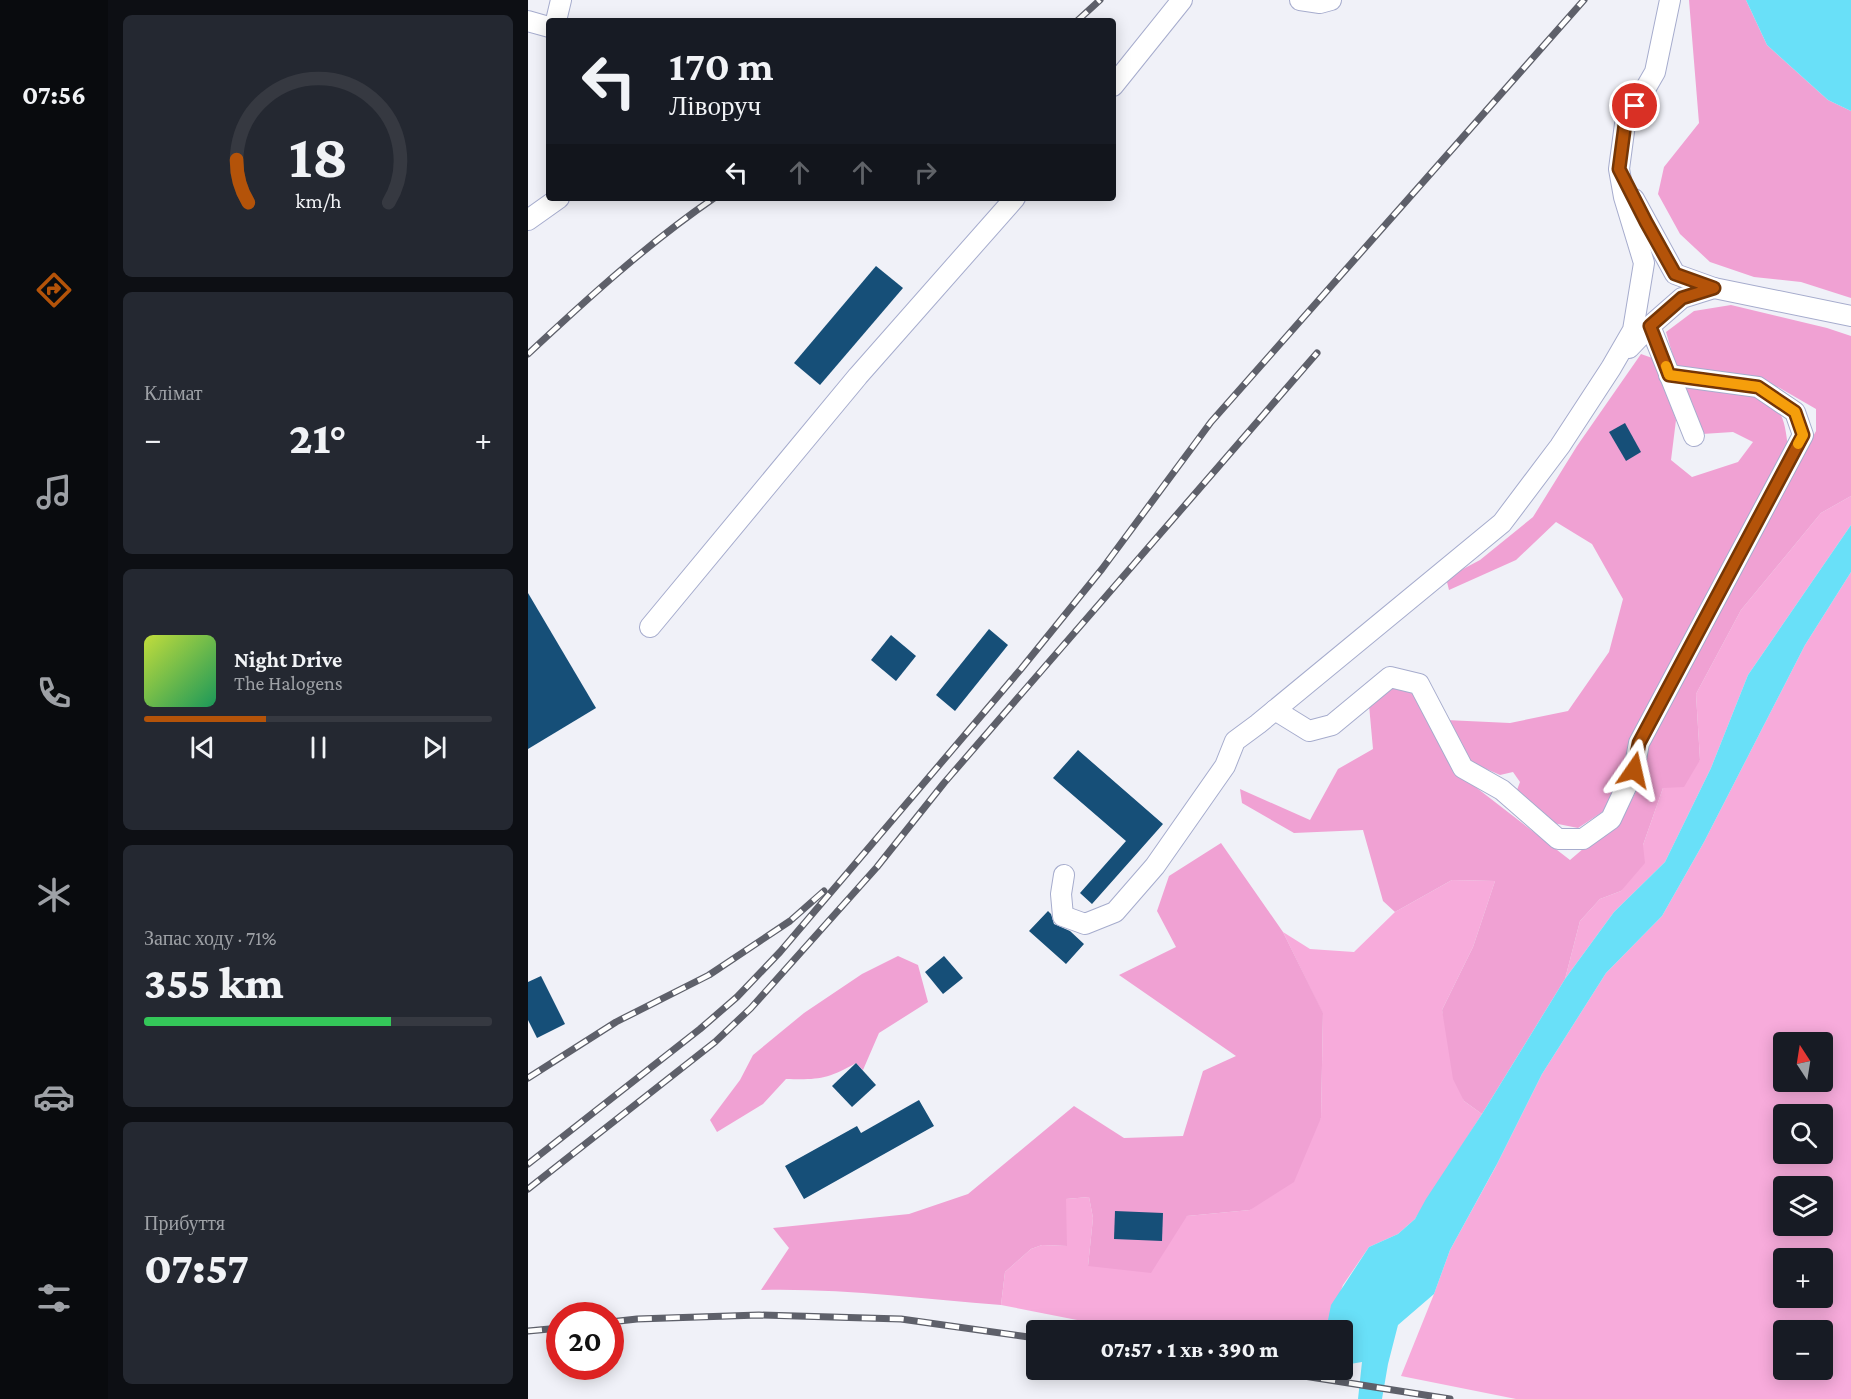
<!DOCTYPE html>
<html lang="uk">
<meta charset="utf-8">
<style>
body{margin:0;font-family:"Crimson Pro",serif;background:#242831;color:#f1f3f6;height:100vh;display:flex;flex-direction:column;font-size:22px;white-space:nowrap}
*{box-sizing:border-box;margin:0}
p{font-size:20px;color:#9ea1a6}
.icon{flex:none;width:33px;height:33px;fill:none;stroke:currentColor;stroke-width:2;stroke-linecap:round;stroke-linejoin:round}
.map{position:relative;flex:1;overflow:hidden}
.side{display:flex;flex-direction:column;gap:15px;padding:15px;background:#0d0f14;width:420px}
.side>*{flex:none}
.guide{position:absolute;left:18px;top:18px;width:570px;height:183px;border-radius:6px;box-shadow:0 3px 15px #0003;background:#171b24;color:#f1f3f6;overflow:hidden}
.needle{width:39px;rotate:348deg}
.buttons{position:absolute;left:1245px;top:1032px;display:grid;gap:12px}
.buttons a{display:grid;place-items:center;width:60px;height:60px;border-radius:6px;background:#171b24;box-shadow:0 3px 15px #0003;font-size:30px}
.speed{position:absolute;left:18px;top:1302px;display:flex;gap:12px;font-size:30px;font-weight:700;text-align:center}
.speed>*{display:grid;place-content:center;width:78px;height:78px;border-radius:50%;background:#171b24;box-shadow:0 3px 15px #0003;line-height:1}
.speed .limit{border:9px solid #d22;background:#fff;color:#111}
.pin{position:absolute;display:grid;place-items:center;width:51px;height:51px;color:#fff;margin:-26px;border:3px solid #fff;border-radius:50%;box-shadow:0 2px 6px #0007}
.me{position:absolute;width:66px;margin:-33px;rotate:11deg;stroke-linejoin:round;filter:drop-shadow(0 0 4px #0008)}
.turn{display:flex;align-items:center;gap:21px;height:126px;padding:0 24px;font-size:27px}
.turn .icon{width:78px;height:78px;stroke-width:2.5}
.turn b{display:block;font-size:42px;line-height:51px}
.lanes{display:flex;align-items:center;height:57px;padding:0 24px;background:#0003;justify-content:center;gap:30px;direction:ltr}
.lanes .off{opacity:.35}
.big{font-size:45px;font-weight:800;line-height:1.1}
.side .tile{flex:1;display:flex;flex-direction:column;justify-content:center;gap:9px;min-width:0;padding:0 21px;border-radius:9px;background:#242831}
.side .dial{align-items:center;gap:0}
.dial svg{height:156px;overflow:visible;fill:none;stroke:#363941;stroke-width:7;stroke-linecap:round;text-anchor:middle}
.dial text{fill:#f1f3f6;stroke:none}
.song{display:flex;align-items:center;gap:18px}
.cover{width:72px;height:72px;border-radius:9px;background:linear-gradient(135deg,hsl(70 70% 55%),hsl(150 70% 35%))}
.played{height:6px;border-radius:3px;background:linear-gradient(90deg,#b45309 35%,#363941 35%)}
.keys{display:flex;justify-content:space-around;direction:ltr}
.heat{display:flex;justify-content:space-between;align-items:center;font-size:33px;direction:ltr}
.charge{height:9px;border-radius:4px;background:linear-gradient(90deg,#34c759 71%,#363941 0)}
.trip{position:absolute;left:498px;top:1320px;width:327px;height:60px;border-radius:6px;background:#171b24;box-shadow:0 3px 15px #0003;font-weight:800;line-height:60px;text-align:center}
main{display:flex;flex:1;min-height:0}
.tab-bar{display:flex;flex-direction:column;width:108px;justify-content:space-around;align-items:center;background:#090b0e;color:#9ea1a6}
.tab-bar .icon{width:42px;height:42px}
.tab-bar .current{color:#b45309}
.tab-bar b{font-size:27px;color:#f1f3f6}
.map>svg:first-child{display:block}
.green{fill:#f7abdb;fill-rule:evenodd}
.forest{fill:#f0a1d3}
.water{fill:#69e0f8}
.building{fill:#164f78}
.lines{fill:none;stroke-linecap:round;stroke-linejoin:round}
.minor-casing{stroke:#a6accd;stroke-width:22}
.minor{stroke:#fff;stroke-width:20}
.rail-casing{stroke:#5e606a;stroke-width:7}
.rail{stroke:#fff;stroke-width:4.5;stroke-dasharray:14;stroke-linecap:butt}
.route-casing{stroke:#753606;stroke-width:15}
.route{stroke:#b45309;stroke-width:10}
.slow{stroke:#f59e0b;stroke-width:10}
</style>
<main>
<nav class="tab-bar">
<b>07:56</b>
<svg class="icon current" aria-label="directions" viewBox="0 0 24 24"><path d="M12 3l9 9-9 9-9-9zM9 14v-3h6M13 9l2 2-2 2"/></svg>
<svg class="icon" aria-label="music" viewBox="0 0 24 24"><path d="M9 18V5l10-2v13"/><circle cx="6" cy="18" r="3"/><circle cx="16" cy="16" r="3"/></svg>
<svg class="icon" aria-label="phone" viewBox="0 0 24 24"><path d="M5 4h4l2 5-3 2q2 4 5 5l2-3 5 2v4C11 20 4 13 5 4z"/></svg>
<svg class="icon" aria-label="climate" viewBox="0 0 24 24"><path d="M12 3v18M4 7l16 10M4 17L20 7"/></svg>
<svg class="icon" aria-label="car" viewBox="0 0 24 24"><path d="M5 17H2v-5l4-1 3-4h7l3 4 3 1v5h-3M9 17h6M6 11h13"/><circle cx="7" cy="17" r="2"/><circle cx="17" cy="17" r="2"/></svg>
<svg class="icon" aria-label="filters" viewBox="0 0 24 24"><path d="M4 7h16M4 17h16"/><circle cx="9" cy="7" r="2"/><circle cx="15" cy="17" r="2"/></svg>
</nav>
<section class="side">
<div class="tile dial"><svg viewBox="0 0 100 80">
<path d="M14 69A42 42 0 1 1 86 69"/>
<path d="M14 69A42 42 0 0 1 8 47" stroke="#b45309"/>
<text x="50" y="56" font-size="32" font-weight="700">18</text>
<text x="50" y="72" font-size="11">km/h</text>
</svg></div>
<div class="tile"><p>Клімат</p>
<div class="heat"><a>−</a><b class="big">21°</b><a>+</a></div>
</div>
<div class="tile">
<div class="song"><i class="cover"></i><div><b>Night Drive</b><p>The Halogens</p></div></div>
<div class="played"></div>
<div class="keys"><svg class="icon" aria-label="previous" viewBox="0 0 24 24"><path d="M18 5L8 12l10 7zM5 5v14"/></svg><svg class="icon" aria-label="pause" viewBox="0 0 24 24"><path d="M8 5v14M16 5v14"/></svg><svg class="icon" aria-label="next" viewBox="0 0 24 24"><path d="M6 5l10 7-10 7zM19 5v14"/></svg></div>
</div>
<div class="tile"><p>Запас ходу · 71%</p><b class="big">355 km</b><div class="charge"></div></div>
<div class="tile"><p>Прибуття</p><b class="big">07:57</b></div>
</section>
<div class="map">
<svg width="1323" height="1399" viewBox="0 0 1323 1399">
<rect width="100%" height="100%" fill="#f0f1f8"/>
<g class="green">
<polygon points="1323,496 1323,525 1220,675 1183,768 1137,862 1086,912 1037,979 1052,921 1072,899 1093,891 1115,845 1135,788 1172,760 1168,694 1213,610 1293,513"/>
<path d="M1323,572V1399H988L873,1376L906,1294L922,1250L967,1168L1014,1074L1078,973L1134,916L1176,842L1277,645ZM1256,1042H1294V1082H1256ZM1256,1114H1294V1154H1256ZM1256,1186H1294V1226H1256ZM1256,1258H1294V1298H1256ZM1256,1330H1294V1370H1256Z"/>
<polygon points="924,880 967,881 945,947 914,1010 936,1101 954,1114 887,1219 870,1234 841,1247 815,1285 798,1330 600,1330 473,1305 477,1272 503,1249 514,1245 538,1246 538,1199 561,1197 565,1218 560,1266 659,1216 722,1210 793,1118 795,1014 755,932 782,949 826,952 867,912"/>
</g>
<g class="forest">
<polygon points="1161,0 1218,0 1239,45 1300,100 1323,111 1323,298 1273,282 1226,277 1182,262 1152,234 1130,194 1136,167 1171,123"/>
<polygon points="1203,305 1299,328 1323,336 1323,496 1293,513 1213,610 1168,694 1172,760 1156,787 1135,788 1115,845 1117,863 1093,891 1072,899 1052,921 1037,979 954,1114 936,1101 925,1079 914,1010 945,947 967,881 924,880 867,912 855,901 835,830 766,833 714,803 712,789 782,820 810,769 845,749 841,705 868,686 884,691 932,775 1042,860 1097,813 1118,772 1114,749 1288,431 1288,409 1250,387 1149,370 1138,332 1166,311"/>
<path d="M1113,354L1127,359L1148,420L1143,460L1164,477L1210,462L1225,442L1205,432L1174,434L1155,380C1176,384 1236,390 1248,407C1257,418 1258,433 1260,447L1102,738L1098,771L1076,811L1050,828L1025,823L987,795L992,782L985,772L972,775L938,760L918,720L982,723L1040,711L1081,652L1095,599L1064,544L1028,522L988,560L921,590L918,578L952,560L1005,517L1049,446Z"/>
<path d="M693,843L755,932L795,1013L793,1118L766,1182L722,1210L659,1216L623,1273L560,1266L565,1218L561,1197L538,1199L539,1246L514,1245L503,1249L477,1272L473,1305C393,1299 313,1288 233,1290L261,1248L245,1228L381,1214L440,1194L546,1106L596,1138L655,1136L675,1071L708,1056L591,975L648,947L629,911L641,876Z"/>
<path d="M370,956L390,965L400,1002L351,1033L335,1070L328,1063C300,1079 290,1080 258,1079L235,1104L189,1132L182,1120L212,1080L225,1055L276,1013L334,974Z"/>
</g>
<g class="water">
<polygon points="1218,0 1323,0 1323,111 1300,100 1239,45"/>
<polygon points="1323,525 1323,572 1277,645 1176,842 1134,916 1078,973 1014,1074 969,1164 922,1250 906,1294 870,1325 860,1364 854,1399 830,1399 834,1362 822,1364 815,1354 814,1330 798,1330 803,1305 841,1247 870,1234 887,1219 898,1199 954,1114 1037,979 1086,912 1137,862 1183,768 1220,675"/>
</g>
<g class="building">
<polygon points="348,266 375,288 292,385 266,363"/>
<polygon points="1097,423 1113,452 1098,461 1081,432"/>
<polygon points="0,593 68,708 0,749"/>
<polygon points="461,629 480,645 427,711 408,695"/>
<polygon points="363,635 388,656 368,681 343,660"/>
<polygon points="550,750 635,824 564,904 552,893 598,841 525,778"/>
<polygon points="520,911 523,914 526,924 542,931 556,944 538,964 501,931"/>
<polygon points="416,956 435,978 415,994 397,972"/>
<polygon points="13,976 37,1024 9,1038 0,1020 0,982"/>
<polygon points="328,1063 348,1085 324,1107 304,1086"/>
<polygon points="391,1100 406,1126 276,1199 257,1166 329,1126 333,1133"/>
<polygon points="587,1211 635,1213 634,1241 586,1239"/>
</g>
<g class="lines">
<g class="minor-casing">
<g id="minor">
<polyline points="772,0 792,3 803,0"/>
<polyline points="0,21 21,27"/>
<polyline points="28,21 33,0"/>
<polyline points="585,86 654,0"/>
<polyline points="1106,199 1147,274 1186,288"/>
<polyline points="0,220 31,198"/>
<polyline points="1122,326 1166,436"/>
<polyline points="1101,348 1122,326 1154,298 1186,288 1323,316"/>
<polyline points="122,627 330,376 487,198"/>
<polyline points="747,710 781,731 804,725 862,677 891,684 935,768 974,790 1030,839 1055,839 1083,819 1106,770 1111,743 1275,435 1267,412 1230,387 1141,375"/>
<polyline points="536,875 533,894 535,916 557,924 587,912 627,866 697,766 707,741 730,724 974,523 1032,446 1083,368 1105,330 1116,263 1096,197 1091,169 1097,124 1127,72 1142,0"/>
</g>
</g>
<use href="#minor" class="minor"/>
<g class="rail-casing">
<g id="rail">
<polyline points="549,21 572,0"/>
<path d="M0,354C59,299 119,244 186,198"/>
<polyline points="0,1078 88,1022 181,975 262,921 296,891"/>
<polyline points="0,1164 172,1029 209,997 252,952 493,669 574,569 683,422 1056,0"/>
<polyline points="0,1189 187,1042 223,1008 349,867 416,783 789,353"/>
<polyline points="82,1322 109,1319 231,1315 373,1319 508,1338"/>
<polyline points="0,1331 32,1328"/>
<polyline points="738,1370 922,1399"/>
</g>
</g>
<use href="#rail" class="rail"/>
</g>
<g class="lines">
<g class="route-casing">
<polyline id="route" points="1106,770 1111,743 1275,435 1267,412 1230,387 1141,375 1122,326 1154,298 1186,288 1147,274 1118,222 1091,169 1097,124 1107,106"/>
</g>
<use href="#route" class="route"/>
<polyline class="slow" points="1138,366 1141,375 1230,387 1267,412 1275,435 1270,444"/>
</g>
</svg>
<div class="buttons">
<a><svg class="needle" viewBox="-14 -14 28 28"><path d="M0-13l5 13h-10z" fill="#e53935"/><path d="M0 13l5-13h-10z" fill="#9ea1a6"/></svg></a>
<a><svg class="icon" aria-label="search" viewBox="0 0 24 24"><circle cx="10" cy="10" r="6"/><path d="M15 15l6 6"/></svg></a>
<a><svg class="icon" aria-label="layers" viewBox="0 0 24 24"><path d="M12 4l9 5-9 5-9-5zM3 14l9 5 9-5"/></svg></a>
<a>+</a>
<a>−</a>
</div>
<div class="speed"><div class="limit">20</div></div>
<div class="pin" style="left:1107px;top:106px;background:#d93025"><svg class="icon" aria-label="arrive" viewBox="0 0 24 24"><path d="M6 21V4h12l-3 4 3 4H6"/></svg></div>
<svg class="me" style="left:1106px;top:770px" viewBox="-20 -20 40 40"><path d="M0-17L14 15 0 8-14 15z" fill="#b45309" stroke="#fff" stroke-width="4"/></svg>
<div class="trip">07:57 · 1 хв · 390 m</div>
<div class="guide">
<div class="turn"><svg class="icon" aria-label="left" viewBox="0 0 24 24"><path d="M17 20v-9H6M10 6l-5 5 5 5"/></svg><div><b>170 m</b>Ліворуч</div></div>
<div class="lanes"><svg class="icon" aria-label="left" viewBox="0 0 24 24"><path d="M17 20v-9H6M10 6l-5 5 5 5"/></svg><svg class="icon off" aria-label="ahead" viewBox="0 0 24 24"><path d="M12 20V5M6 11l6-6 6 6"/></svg><svg class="icon off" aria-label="ahead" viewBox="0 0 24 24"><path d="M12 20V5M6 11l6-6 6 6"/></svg><svg class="icon off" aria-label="right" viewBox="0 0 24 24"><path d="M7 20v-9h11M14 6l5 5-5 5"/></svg></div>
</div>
</div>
</main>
